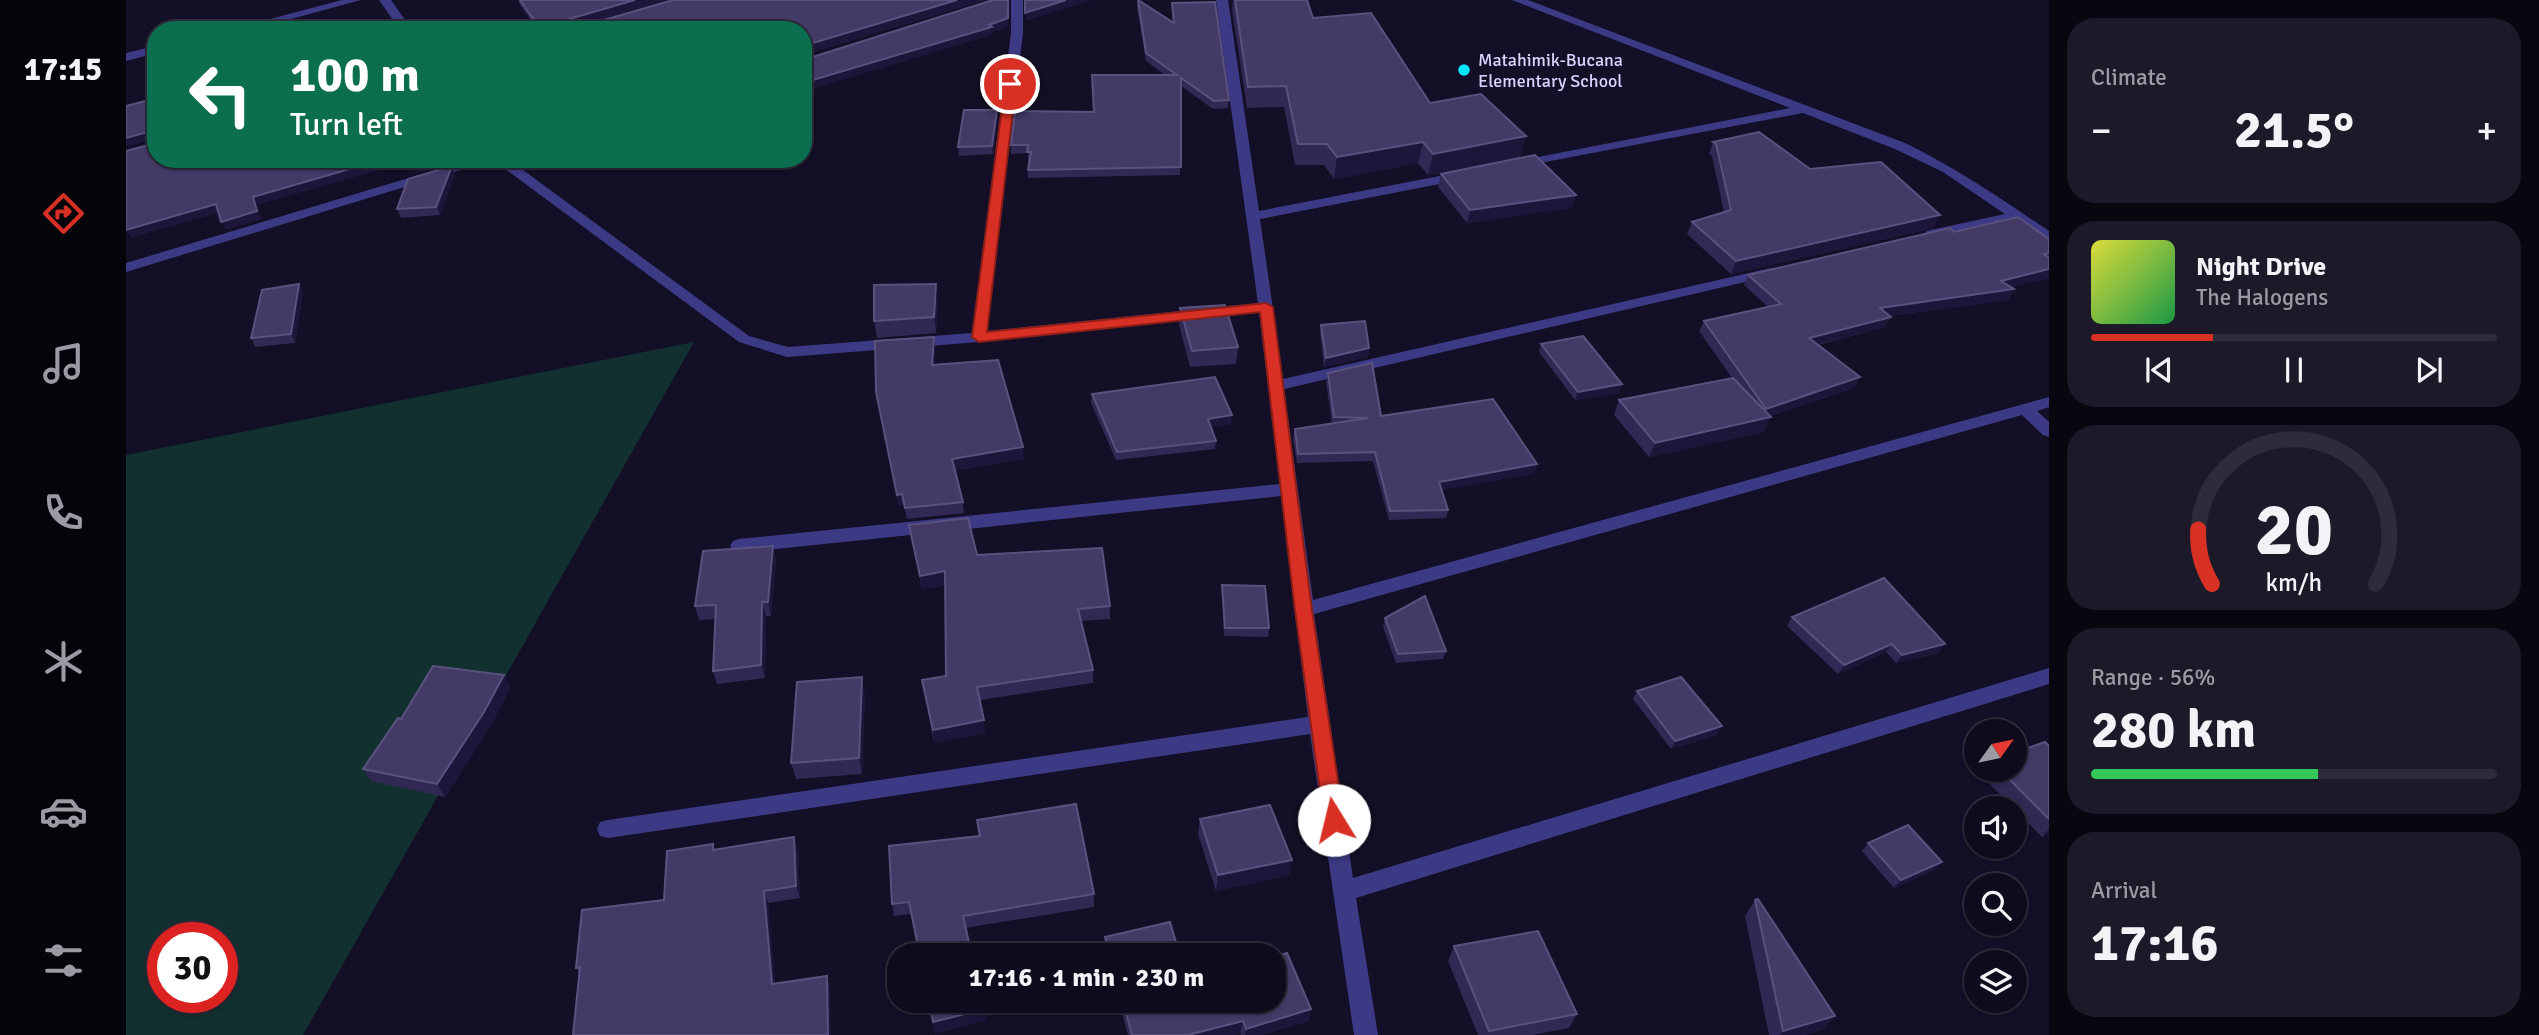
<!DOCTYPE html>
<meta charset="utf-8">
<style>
body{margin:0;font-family:Signika,sans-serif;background:#1c1929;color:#f1f3f6;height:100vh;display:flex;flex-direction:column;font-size:26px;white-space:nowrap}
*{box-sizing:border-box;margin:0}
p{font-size:23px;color:#9b9ba3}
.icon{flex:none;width:38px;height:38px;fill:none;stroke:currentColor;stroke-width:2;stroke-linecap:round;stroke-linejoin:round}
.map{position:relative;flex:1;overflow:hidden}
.side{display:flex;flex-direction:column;gap:18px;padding:18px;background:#08060f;width:490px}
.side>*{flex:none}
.banner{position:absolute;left:21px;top:21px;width:665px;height:147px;border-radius:28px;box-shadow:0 2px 5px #0004,0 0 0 2px #2e2b3b;background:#0b6e4f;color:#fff;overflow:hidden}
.needle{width:46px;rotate:57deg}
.fabs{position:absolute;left:1838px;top:719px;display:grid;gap:14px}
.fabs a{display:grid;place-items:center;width:63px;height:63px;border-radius:50%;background:#0e0b1c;box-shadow:0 2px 5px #0004,0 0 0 2px #2e2b3b;font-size:35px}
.speed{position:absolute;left:21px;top:922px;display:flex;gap:14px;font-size:35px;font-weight:700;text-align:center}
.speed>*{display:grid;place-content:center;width:91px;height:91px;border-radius:50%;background:#0e0b1c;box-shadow:0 2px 5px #0004,0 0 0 2px #2e2b3b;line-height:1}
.speed .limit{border:10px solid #d22;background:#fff;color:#111}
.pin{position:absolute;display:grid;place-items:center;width:60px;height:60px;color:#fff;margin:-30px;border:4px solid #fff;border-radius:50%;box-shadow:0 2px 7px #0007}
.me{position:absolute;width:77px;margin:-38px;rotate:351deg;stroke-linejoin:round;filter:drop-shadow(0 0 5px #0008)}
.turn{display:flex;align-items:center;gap:24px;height:147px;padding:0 28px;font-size:32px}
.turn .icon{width:91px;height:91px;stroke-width:2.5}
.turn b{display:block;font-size:49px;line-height:60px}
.big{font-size:52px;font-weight:800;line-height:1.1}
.side .widget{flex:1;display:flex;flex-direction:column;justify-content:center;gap:10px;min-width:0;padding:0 24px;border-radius:28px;background:#1c1929}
.side .dial{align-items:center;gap:0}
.dial svg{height:182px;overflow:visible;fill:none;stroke:#2e2b3b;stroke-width:7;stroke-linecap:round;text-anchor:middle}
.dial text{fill:#f1f3f6;stroke:none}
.song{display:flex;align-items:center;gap:21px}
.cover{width:84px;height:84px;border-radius:10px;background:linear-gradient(135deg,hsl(60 70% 55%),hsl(140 70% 35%))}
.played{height:7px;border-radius:4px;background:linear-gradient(90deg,#d93025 30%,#2e2b3b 30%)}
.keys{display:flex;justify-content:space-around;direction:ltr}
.heat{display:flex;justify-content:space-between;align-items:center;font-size:38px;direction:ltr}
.charge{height:10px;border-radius:5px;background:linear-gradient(90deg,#34c759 56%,#2e2b3b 0)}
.trip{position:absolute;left:761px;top:943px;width:399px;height:70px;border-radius:28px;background:#0e0b1c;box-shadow:0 2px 5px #0004,0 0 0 2px #2e2b3b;font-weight:800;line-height:70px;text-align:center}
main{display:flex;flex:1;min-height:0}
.tab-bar{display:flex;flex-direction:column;width:126px;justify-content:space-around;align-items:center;background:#06040b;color:#9b9ba3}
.tab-bar .icon{width:49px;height:49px}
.tab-bar .active{color:#d93025}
.tab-bar b{font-size:32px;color:#f1f3f6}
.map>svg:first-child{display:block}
.green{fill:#12302f;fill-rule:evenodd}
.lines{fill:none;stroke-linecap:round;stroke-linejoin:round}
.street{fill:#3d3a85;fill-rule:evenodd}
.wall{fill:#312854}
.shaded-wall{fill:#1d163a}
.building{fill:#433a66;stroke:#5a527e;stroke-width:2}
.route{fill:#d93025;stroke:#8d1f18;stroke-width:2}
.poi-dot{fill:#00e5ff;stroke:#130f26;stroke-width:2.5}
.labels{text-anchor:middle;stroke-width:7;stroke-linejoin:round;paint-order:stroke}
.far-poi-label{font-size:18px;fill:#d9d4ff;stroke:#130f26;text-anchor:start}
</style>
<main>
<nav class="tab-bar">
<b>17:15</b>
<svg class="icon active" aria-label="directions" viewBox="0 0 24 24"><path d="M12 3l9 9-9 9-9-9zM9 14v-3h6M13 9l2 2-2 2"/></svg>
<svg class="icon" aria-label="music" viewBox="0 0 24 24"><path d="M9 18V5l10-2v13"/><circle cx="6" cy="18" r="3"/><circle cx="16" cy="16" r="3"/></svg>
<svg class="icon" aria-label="phone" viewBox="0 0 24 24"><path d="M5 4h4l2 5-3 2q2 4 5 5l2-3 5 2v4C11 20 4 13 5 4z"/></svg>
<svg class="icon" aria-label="climate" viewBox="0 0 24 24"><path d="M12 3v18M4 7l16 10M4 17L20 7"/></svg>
<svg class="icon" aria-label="car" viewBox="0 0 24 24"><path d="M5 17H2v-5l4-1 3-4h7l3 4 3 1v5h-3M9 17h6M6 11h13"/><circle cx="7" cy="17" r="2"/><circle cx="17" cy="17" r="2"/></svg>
<svg class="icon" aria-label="filters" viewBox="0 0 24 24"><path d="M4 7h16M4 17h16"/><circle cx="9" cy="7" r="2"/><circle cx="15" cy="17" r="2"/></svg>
</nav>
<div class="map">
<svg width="1923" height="1035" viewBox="0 0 1923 1035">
<rect width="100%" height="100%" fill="#130f26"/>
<path class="green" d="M568,342L177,1035H0V455ZM37,938H96V998H37Z"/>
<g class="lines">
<g class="street">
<polygon points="216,0 235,0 124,30 103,30"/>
<polygon points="253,0 265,0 286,30 274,30"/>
<polygon points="885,0 897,0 897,33 861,331 1132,303 1090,0 1102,0 1133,211 1334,172 1341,176 1334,180 1134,219 1157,379 1645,268 1652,272 1645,276 1158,389 1187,600 1923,397 1923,407 1911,411 1923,422 1923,437 1917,435 1896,415 1188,614 1227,878 1923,668 1923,684 1230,898 1252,1035 1228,1035 1184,734 482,838 474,836 471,829 474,822 482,820 1182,717 1155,496 613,553 607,551 604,546 607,541 613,539 1154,484 1133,312 853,342 661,357 613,342 367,160 0,272 0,263 346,159 382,159 623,336 662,347 846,333 885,33"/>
<path d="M1386,0H1402L1779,143C1832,169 1874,198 1923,231V241L1888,220L1805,238L1800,237V231L1879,214L1817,172L1769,149L1677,113L1387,168V162L1392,161L1664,108Z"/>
<polygon points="30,46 30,53 0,61 0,53"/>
</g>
</g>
<g class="wall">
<polygon points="392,0 540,0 458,24 464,24 547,0 859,0 677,55 677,30 412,30 394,5"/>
<polygon points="1012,0 1047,22 1046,3 1103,100 1102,108 1087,109 1055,86 1054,175 902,178 902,170 903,161 902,161 902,153 885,154 885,145 968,112 1039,75 1020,61 1011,7"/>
<polygon points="1107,0 1181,0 1187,18 1304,103 1394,158 1302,175 1292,163 1208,179 1198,165 1169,165 1158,107 1121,108 1106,10"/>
<polygon points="871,119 867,154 833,156 832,147"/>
<polygon points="1587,142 1684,169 1807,228 1605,274 1561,234 1566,222 1598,212 1586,156 1583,154"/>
<polygon points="329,174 314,215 275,218 271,209"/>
<polygon points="1315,174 1446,208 1341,223 1312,187"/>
<polygon points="1828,232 1923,239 1923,278 1884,287 1888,289 1882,300 1764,316 1765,317 1759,327 1692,345 1734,377 1728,388 1644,416 1638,432 1523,457 1488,415 1493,400 1606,378 1573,331 1578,321 1642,307 1618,285 1622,275"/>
<polygon points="173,284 177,292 169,343 129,347 125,338"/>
<polygon points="812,300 810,333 751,338 748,321"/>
<polygon points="1054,308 1112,347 1110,364 1064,367 1053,325"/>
<polygon points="1195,325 1243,348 1242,357 1198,367 1194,333"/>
<polygon points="1415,344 1493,393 1449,400 1413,352"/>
<polygon points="809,348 808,365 898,459 829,470 837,502 838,513 781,519 778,505 773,506 750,392"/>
<polygon points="1202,373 1255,416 1409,473 1315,490 1322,510 1320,518 1263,520 1247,461 1171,463 1167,438 1169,429 1206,424 1200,382"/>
<polygon points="966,394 1105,424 1085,427 1090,441 1089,449 990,460 965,403"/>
<polygon points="783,525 851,555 984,606 984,619 955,621 967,670 967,683 854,700 859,733 808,743 796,680 820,676 819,585 796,589"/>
<polygon points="647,546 650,560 645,616 640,616 639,678 591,684 587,671 589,619 573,620 569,606"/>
<polygon points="1096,585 1143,628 1142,637 1098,636 1096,594"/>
<polygon points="1666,617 1813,653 1770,663 1760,652 1712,674 1661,626"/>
<polygon points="1259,618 1320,651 1317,659 1270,663 1257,627"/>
<polygon points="378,675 384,688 365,725 319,797 245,781 237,769 275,719"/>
<polygon points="1511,691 1591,735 1545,749 1507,699"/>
<polygon points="739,694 736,774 670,779 665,763"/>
<polygon points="1923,746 1923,834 1916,837 1855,775 1859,770 1888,770"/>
<polygon points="1074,819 1166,860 1163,875 1090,891 1072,834"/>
<polygon points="851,820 968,894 968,907 839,928 785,914 768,916 766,904 853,836"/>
<polygon points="1742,843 1809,870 1768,888 1736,851"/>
<polygon points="587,844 589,850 672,849 674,898 642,903 649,983 704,987 453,974 450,968 538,900"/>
<polygon points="1629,900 1709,1016 1696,1030 1678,1035 1643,1035 1619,916"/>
<polygon points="979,937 1054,956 981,956 979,949"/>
<polygon points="1328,946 1451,1014 1443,1028 1406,1035 1352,1035 1322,961"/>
<polygon points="993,1001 1148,1001 1185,1009 1182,1021 1136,1035 1115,1035 1114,1033 1106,1035 1002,1035"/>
</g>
<g class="shaded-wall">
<polygon points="509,0 540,0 445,27 442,23 443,19"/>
<polygon points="831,0 859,0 677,55 677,46"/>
<polygon points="882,0 882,27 866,32 866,35 677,92 677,83 863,25"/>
<polygon points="940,0 967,0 900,21 899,13"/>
<polygon points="871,110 871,119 867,154 866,146"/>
<polygon points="25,131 29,139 0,147 0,138"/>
<polygon points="1400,136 1394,158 1302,175 1307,154"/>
<polygon points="1297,142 1292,163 1208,179 1211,157"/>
<polygon points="258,159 265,159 268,166 131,205 136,219 100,230 95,222 127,197"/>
<polygon points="305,159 334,159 291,173 288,164"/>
<polygon points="326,166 329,174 314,215 310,207"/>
<polygon points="1450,195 1446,208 1341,223 1344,210"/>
<polygon points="90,204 95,212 5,238 0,230"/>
<polygon points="1814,215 1807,228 1605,274 1610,261"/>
<polygon points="1923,269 1923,278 1869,291 1875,281"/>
<polygon points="173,284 177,292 169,343 165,334"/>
<polygon points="810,284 812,300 810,333 808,317"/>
<polygon points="1888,289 1882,300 1748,318 1754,308"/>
<polygon points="1765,317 1759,327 1678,348 1683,338"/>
<polygon points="808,337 809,348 808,377 806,365"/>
<polygon points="1243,348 1242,357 1198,367 1200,358"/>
<polygon points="1734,377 1728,388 1635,419 1640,409"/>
<polygon points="1496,384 1493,393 1449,400 1452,392"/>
<polygon points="1106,415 1105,424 1082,428 1082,419"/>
<polygon points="1645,417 1638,432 1523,457 1529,443"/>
<polygon points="897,447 898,459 827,470 826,459"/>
<polygon points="1411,464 1409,473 1311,491 1313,482"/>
<polygon points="776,494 778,505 773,506 771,495"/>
<polygon points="647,546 650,560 645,616 642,602"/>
<polygon points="819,571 820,584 796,589 794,576"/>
<polygon points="636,602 640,616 639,678 635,665"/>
<polygon points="1766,644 1760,652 1712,674 1718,665"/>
<polygon points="1819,644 1813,653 1770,663 1776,655"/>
<polygon points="378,675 384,688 365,725 319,797 311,784"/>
<polygon points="736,677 739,694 736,774 733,758"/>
<polygon points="858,720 859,733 808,743 807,730"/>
<polygon points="1596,726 1591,735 1545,749 1549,741"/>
<polygon points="1923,829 1923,834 1916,837"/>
<polygon points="668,837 672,849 674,898 670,886"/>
<polygon points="1166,860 1163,875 1090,891 1092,875"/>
<polygon points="1816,862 1809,870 1768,888 1775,880"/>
<polygon points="638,891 642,903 650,995 646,984"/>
<polygon points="701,976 704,987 705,1035 702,1035"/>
<polygon points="859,1009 861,1020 809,1034 807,1022"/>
<polygon points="1185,1009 1182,1021 1136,1035 1119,1035 1120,1029"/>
<polygon points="1709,1016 1696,1030 1678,1035 1653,1035 1657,1031"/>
<polygon points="1117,1021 1114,1033 1106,1035 1062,1035"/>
</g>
<g class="building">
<polygon points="394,0 509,0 443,19 442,23 464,24 547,0 831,0 677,46 677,30 585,30 583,29 583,30 415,30"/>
<polygon points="867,0 882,0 882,18 863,25 866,27 677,83 677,60"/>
<polygon points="899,0 940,0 899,13"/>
<polygon points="1012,0 1048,23 1046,3 1089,2 1103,100 1088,101 1055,78 1055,167 902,170 905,152 901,152 902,145 885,145 889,111 968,112 966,75 1051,75 1020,53"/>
<polygon points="1109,0 1181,0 1187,18 1245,13 1304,103 1355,94 1400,136 1307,154 1297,142 1211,157 1201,144 1172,144 1160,86 1122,87"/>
<polygon points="23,100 25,105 30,104 30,159 258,159 127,197 131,211 95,222 90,204 0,230 0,151 26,144 28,134 25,131 0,138 0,106"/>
<polygon points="838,110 871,110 866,146 832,147"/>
<polygon points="1633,132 1684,169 1755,162 1814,215 1610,261 1566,222 1605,210 1590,144 1587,142"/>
<polygon points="1409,155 1450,195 1344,210 1315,174"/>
<polygon points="290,159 305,159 288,164"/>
<polygon points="326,166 310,207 271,209 282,179"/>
<polygon points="1892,217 1923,239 1923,253 1918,254 1923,258 1923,269 1875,281 1888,289 1754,308 1765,317 1683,338 1734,377 1640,409 1578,321 1655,304 1622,275 1824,228 1828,232"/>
<polygon points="173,284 165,334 125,338 136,290"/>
<polygon points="810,284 808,317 748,321 748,285"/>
<polygon points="1099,305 1112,347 1066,351 1054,308"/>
<polygon points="1239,321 1243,348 1200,358 1195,325"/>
<polygon points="1457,336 1496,384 1452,392 1415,344"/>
<polygon points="808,337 806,365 872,360 897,447 826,459 837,502 779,508 776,494 771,495 750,392 749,341"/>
<polygon points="1246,363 1255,416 1367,399 1411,464 1313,482 1322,510 1264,511 1249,452 1172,454 1169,429 1242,418 1208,417 1202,373"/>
<polygon points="1089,377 1106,415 1082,419 1090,441 991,452 966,394"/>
<polygon points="1607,378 1645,417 1529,443 1493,400"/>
<polygon points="842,518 851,555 976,548 984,606 952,609 967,670 851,687 858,720 807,730 796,680 820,676 819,571 794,576 783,525"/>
<polygon points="647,546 642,602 636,602 635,665 587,671 590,605 569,606 577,551"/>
<polygon points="1758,578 1819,644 1776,655 1766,644 1718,665 1666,617"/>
<polygon points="1096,585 1139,586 1143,628 1099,628"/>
<polygon points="1299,596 1320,651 1272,654 1259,618"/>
<polygon points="307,666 378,675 358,712 311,784 237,769 272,718 275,719"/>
<polygon points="736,677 733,758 665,763 671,682"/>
<polygon points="1555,677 1596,726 1549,741 1511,691"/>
<polygon points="1919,742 1923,746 1923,819 1874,770 1888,770 1888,753"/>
<polygon points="950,804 968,894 837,916 846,956 794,956 783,902 766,904 763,846 854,836 851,820"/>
<polygon points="1144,805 1166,860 1092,875 1074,819"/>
<polygon points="1782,825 1816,862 1775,880 1742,843"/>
<polygon points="668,837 670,886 638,891 646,984 701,976 702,1035 447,1035 454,967 450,968 456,910 538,900 541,851 587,844 587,850"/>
<polygon points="1632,899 1709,1016 1657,1031 1629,900"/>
<polygon points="1044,922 1054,956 984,956 979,937"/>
<polygon points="1412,931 1451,1014 1363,1031 1328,946"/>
<polygon points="1161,953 1185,1009 1120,1029 1117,1021 1062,1035 1006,1035 997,1001 1148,1001 1148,957"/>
<polygon points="803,1001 858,1001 859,1009 807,1022"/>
</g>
<polygon class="route" points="884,81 890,84 861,332 1140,303 1147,307 1186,610 1218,820 1215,826 1208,828 1201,826 1198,820 1169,610 1134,312 853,342 846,337 879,84"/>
<circle class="poi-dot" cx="1338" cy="70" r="7"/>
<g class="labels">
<g class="far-poi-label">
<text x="1352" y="66">Matahimik-Bucana<tspan x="1352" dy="21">Elementary School</tspan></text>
</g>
</g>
</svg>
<div class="fabs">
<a><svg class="needle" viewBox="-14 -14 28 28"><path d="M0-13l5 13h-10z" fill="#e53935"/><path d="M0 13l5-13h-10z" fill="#9b9ba3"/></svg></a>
<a><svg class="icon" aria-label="sound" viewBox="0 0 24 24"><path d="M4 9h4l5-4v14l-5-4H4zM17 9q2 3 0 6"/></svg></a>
<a><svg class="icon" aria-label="search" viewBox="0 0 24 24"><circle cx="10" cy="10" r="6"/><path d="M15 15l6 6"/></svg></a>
<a><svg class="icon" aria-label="layers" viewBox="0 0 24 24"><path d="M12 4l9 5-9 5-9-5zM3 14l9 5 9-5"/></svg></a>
</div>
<div class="speed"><div class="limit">30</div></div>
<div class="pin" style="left:884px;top:84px;background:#d93025"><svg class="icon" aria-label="arrive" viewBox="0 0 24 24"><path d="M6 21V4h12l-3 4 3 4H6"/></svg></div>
<svg class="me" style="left:1208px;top:820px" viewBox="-20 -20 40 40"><circle r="19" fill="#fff"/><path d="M0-13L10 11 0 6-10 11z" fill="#d93025"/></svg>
<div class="trip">17:16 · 1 min · 230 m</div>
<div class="banner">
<div class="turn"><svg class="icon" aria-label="left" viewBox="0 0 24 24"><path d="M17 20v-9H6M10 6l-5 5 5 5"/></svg><div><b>100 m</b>Turn left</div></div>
</div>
</div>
<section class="side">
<div class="widget"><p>Climate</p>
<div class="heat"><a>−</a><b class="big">21.5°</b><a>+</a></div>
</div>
<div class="widget">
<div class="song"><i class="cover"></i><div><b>Night Drive</b><p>The Halogens</p></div></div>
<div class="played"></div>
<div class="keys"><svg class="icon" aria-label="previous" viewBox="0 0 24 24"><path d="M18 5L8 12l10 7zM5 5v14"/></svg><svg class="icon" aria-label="pause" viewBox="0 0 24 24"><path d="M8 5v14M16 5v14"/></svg><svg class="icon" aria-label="next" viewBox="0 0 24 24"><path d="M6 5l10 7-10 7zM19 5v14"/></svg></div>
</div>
<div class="widget dial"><svg viewBox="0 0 100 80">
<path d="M14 69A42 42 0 1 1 86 69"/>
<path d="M14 69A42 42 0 0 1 8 45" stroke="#d93025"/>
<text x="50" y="56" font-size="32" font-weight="700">20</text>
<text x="50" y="72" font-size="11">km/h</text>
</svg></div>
<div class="widget"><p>Range · 56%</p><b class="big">280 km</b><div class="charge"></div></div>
<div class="widget"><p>Arrival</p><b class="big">17:16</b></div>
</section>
</main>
